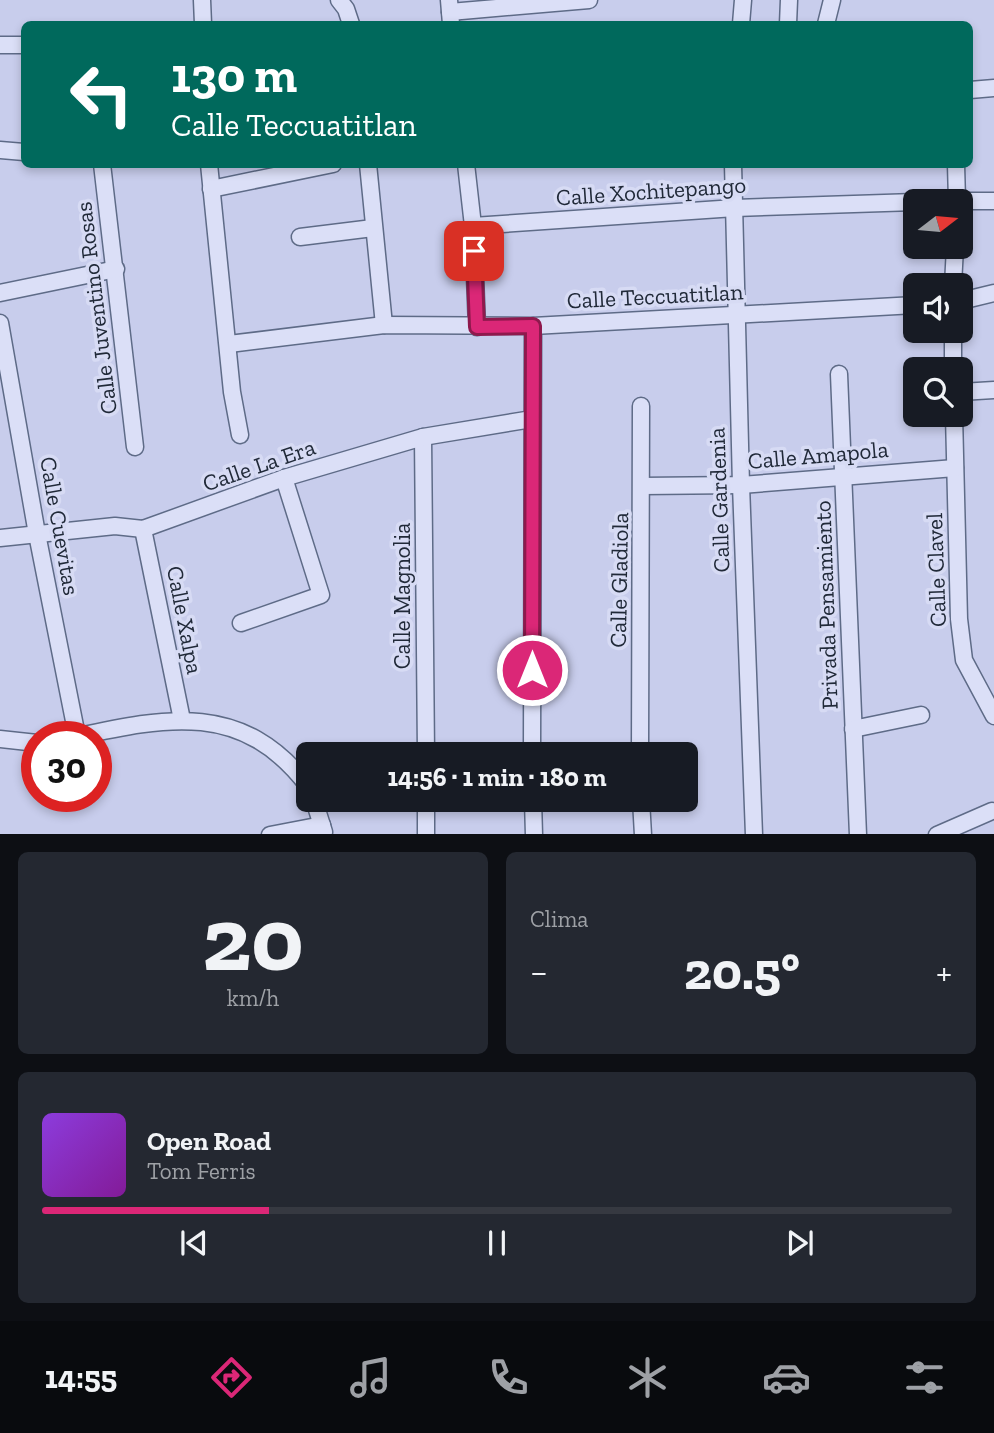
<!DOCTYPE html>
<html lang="es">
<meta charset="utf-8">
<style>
body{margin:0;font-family:"Zilla Slab",serif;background:#242831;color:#f1f3f6;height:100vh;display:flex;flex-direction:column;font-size:26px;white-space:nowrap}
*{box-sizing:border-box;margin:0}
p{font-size:23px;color:#9ea1a6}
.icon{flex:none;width:38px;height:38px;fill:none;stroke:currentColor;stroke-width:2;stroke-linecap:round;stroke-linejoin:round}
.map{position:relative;height:834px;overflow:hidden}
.panel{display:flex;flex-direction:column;gap:18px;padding:18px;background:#0d0f14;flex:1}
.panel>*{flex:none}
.guide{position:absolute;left:21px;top:21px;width:952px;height:147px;border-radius:10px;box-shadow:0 4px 10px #0003;background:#00695c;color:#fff;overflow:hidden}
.needle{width:46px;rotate:74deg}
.tools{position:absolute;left:903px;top:189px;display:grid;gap:14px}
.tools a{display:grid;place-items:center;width:70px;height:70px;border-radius:10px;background:#171b24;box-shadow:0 4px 10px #0003;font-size:35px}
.speed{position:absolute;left:21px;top:721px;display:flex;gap:14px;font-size:35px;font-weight:700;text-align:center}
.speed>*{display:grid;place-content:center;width:91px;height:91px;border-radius:50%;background:#171b24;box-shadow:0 4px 10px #0003;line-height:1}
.speed .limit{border:10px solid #d22;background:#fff;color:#111}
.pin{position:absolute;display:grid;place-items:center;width:60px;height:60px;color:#fff;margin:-30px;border-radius:14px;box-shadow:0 4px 10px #0006}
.me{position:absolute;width:77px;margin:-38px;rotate:0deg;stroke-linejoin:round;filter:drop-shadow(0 0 5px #0008)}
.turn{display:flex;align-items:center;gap:24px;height:147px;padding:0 35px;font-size:32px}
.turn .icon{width:91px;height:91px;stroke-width:2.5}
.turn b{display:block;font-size:49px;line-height:60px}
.big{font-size:52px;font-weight:700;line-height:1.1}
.panel .card{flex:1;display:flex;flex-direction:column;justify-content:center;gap:10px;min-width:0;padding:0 24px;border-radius:10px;background:#242831}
.panel .dial{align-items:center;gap:0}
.dial b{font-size:91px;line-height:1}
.song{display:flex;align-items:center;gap:21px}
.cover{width:84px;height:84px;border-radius:10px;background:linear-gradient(135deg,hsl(270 70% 55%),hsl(290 70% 35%))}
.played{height:7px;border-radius:4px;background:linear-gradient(90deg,#db2777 25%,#363941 25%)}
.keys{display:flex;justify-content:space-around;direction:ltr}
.heat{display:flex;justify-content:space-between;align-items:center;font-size:38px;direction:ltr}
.panel .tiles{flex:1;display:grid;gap:18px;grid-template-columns:1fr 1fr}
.card:last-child{grid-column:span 2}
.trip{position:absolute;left:296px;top:742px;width:402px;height:70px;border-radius:10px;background:#171b24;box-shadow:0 4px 10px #0003;font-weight:700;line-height:70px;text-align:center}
.dock{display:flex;height:112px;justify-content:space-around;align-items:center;background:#090b0e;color:#9ea1a6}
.dock .icon{width:49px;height:49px}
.dock .on{color:#db2777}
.dock b{font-size:32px;color:#f1f3f6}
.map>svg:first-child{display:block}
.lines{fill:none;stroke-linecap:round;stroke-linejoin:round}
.minor-casing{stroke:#5e6b87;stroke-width:19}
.minor{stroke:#dbdff7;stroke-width:16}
.route-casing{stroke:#8e194d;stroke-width:18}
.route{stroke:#db2777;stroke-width:12}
.labels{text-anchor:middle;stroke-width:7;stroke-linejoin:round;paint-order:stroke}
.street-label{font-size:23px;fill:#202938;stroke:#d7dbf4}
</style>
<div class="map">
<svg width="994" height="835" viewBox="0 0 994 835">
<rect width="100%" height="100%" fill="#c8cdec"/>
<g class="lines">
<g class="minor-casing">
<g id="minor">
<polyline points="202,0 203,24"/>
<polyline points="339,0 346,9 351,24"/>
<polyline points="449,0 451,24"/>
<polyline points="450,12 589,0"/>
<polyline points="741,24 743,0"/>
<polyline points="788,24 789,0"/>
<polyline points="826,24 832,0"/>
<polyline points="0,45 24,45"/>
<polyline points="970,90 994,88"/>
<polyline points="0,150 24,152"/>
<polyline points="102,164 135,447"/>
<polyline points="209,164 232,392 240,435"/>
<polyline points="368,164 384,325"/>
<polyline points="466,164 473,226 477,327"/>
<polyline points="733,164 741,485 754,835"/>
<polyline points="956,164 957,201"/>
<polyline points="211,189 333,164"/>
<polyline points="956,201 994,201"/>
<polyline points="473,226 735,208 915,202"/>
<polyline points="300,237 373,228"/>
<polyline points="953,285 955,247"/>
<polyline points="0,293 116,269"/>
<polyline points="961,301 994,293"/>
<polyline points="0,323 37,534 77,736"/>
<polyline points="953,331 953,369"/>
<polyline points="229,344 384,325 533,326 915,305"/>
<polyline points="839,374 858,835"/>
<polyline points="961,392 994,390"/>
<polyline points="954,415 959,619 964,660 994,716"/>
<polyline points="423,437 426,754"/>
<polyline points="642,486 741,485 955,468"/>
<polyline points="143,529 182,720"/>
<polyline points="0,538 115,526 143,529 284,478 423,437 532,419"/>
<polyline points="241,623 321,595 284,478"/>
<polyline points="853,729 921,715"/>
<path d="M75,737C167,717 243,701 308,786"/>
<polyline points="0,739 37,743"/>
<polyline points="532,754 533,326"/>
<polyline points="640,754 641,406"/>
<polyline points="314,800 324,832"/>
<polyline points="426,800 426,835"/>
<polyline points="533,800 534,835"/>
<polyline points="641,800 643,835"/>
<polyline points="270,835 322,825"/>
<polyline points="937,835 992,811"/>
</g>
</g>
<use href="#minor" class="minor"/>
</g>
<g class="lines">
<g class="route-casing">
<polyline id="route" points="474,251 477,327 533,326 532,670"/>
</g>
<use href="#route" class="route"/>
</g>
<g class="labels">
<g class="street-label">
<text transform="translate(651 191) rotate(-4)" y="8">Calle Xochitepango</text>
<text transform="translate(655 296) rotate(-3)" y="8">Calle Teccuatitlan</text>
<text transform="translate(96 308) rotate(-97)" y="8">Calle Juventino Rosas</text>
<text transform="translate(818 455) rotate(-5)" y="8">Calle Amapola</text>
<text transform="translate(259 465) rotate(-19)" y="8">Calle La Era</text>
<text transform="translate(719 500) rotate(-92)" y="8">Calle Gardenia</text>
<text transform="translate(60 526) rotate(80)" y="8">Calle Cuevitas</text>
<text transform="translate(936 570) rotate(-92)" y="8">Calle Clavel</text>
<text transform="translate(619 580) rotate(-89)" y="8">Calle Gladiola</text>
<text transform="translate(402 596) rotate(-90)" y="8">Calle Magnolia</text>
<text transform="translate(826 605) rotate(-92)" y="8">Privada Pensamiento</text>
<text transform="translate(185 620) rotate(79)" y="8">Calle Xalpa</text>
</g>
</g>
</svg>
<div class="tools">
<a><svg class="needle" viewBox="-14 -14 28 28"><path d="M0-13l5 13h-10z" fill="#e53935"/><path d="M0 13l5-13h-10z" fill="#9ea1a6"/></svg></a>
<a><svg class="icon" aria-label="sound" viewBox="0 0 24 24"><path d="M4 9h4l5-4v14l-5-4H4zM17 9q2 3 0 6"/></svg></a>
<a><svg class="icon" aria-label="search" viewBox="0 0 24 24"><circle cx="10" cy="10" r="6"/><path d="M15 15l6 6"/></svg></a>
</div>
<div class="speed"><div class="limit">30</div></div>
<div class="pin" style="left:474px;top:251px;background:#d93025"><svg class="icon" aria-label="arrive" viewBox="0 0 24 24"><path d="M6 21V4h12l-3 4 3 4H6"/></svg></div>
<svg class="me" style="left:532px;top:670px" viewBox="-20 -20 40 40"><circle r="17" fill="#db2777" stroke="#fff" stroke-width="3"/><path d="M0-11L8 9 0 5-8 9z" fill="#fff"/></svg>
<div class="trip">14:56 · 1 min · 180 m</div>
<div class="guide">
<div class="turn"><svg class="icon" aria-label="left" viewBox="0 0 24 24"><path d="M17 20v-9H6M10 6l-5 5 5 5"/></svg><div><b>130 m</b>Calle Teccuatitlan</div></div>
</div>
</div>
<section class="panel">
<div class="tiles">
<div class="card dial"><b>20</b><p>km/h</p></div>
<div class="card"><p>Clima</p>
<div class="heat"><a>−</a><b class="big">20.5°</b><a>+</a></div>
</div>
<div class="card">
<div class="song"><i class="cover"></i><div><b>Open Road</b><p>Tom Ferris</p></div></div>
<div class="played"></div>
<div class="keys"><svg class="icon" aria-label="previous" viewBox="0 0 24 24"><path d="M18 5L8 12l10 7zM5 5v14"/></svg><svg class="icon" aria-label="pause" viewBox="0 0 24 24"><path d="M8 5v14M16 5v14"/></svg><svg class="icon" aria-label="next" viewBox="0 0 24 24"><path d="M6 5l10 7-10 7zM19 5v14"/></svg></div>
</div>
</div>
</section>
<nav class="dock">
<b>14:55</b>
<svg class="icon on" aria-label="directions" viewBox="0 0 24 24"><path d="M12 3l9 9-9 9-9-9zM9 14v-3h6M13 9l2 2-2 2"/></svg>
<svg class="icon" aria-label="music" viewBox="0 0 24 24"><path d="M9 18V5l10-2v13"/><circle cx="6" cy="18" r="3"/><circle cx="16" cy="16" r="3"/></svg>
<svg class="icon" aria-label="phone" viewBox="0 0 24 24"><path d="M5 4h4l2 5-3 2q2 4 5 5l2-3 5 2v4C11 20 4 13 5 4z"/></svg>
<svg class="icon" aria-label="climate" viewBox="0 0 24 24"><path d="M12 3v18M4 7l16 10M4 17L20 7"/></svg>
<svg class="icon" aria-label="car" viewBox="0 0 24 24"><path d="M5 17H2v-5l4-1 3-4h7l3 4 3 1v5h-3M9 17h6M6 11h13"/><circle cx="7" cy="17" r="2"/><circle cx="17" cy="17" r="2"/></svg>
<svg class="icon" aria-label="filters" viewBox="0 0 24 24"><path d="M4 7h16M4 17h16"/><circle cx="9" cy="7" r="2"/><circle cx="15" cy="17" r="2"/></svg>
</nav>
